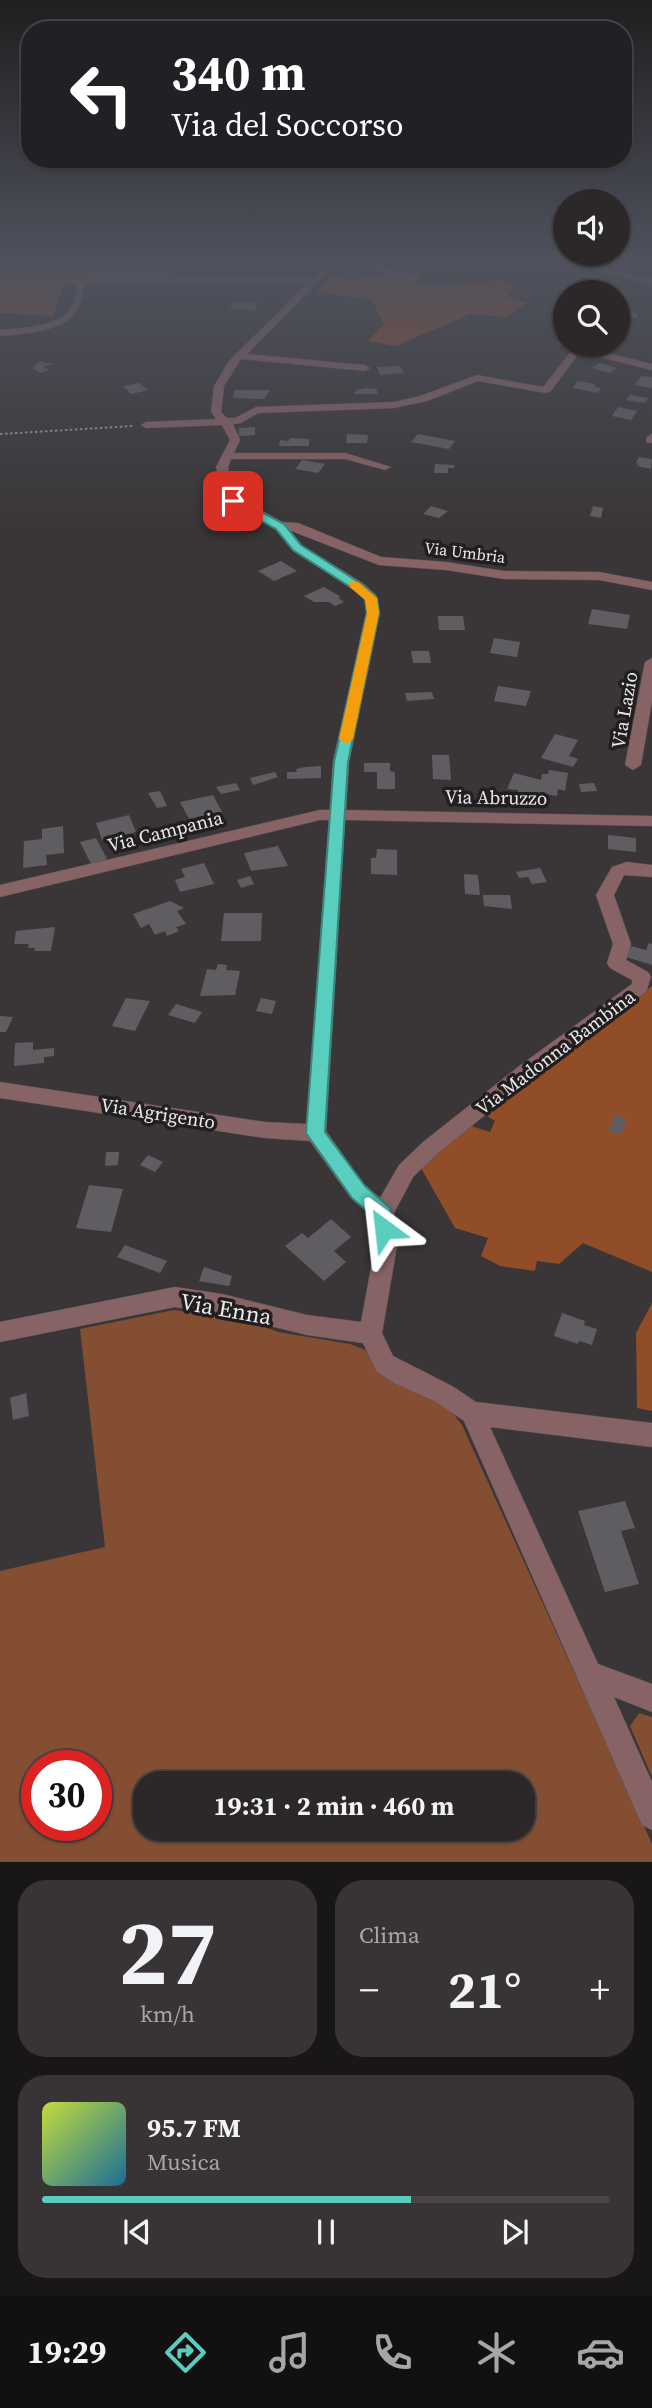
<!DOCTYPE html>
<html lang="it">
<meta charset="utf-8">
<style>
body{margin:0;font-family:"Source Serif 4",serif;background:#383436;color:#f1f3f6;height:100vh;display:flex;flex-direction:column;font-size:26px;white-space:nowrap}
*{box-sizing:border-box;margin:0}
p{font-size:23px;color:#a6a6a8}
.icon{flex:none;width:38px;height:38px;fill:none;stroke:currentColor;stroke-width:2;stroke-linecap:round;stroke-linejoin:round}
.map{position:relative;height:1862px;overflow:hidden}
.sheet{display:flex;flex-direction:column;gap:18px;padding:18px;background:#181617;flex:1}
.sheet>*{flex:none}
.guide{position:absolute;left:21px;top:21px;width:611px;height:147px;border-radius:28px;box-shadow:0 2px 5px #0004,0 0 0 2px #484447;background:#202124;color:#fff;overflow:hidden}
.tools{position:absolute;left:553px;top:189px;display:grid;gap:14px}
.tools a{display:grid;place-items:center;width:77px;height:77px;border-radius:50%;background:#2c282a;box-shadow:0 2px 5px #0004,0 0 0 2px #484447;font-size:35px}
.speed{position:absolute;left:21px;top:1750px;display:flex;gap:14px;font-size:35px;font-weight:700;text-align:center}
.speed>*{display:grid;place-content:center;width:91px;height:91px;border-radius:50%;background:#2c282a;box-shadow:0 2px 5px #0004,0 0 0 2px #484447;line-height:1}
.speed .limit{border:10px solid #d22;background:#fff;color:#111}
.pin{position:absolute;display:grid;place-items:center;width:60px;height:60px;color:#fff;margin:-30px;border-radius:14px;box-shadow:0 4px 10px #0006}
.me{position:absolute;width:77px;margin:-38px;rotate:330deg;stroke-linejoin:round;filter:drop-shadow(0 0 5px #0008)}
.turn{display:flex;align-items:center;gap:24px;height:147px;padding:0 35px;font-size:32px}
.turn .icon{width:91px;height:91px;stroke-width:2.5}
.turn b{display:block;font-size:49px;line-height:60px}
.big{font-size:52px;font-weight:700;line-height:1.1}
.sheet .card{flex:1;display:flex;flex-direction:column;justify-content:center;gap:10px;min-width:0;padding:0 24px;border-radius:28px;background:#383436}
.sheet .dial{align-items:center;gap:0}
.dial b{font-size:91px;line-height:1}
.song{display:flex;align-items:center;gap:21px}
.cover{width:84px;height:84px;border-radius:10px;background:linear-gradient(135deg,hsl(70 70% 55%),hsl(200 70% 35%))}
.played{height:7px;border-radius:4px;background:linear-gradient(90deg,#59cebe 65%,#484447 65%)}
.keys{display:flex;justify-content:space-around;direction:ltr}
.heat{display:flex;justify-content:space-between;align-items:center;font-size:38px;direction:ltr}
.sheet .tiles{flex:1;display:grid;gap:18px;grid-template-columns:1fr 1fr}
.card:last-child{grid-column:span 2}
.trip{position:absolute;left:133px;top:1771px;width:402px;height:70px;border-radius:28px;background:#2c282a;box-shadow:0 2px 5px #0004,0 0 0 2px #484447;font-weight:700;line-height:70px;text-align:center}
.dock{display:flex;height:112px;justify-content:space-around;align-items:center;background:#121011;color:#a6a6a8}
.dock .icon{width:49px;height:49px}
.dock .selected{color:#59cebe}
.dock b{font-size:32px;color:#f1f3f6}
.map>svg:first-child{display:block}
.green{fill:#844e33;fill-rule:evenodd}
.forest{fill:#914c28}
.building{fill:#605d62}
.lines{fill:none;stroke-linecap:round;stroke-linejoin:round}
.lane-casing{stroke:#565254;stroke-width:7}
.street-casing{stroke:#565254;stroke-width:1}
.path{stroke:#9b9799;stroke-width:2;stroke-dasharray:2.5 2.5;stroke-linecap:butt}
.lane{stroke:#876365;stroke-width:6}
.street{fill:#876365;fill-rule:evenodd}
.route{fill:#59cebe;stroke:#3a867c;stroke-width:2}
.slow{fill:#f59e0b}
.labels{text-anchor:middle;stroke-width:7;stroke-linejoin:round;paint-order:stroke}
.far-street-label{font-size:16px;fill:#ebe8e9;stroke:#201e1f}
.street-label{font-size:19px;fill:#ebe8e9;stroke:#201e1f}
.near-street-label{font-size:23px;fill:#ebe8e9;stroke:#201e1f}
</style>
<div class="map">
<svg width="652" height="1862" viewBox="0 0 652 1862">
<rect width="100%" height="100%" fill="#3a3638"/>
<g class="green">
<polygon points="10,263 199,263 197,266 179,266 170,278 0,279 0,272"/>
<polygon points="0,283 65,284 53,316 0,313"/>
<path d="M174,1310L247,1320L278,1332L350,1344L368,1351L449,1408L462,1425L652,1844V1862H0V1571L105,1547L80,1329ZM37,1766H96V1825H37ZM145,1783H523V1829H145Z"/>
<polygon points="639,1713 652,1717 652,1777 630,1726"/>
</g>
<g class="forest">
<polygon points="386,274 421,284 503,281 517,287 506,297 527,303 505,317 470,314 396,346 367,341 384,325 372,300 315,292 330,277 354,279"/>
<polygon points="652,986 652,1272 583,1243 559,1264 537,1261 535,1271 500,1266 481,1256 488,1238 455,1228 421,1168 468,1125 490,1132 495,1121 483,1113 527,1077"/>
<polygon points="652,1303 652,1411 637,1408 636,1333"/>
</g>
<g class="building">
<polygon points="550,264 560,266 545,274 535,271"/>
<polygon points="598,277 607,279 604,281 605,284 600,287 586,283"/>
<polygon points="233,302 246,303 258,302 254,311 229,308"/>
<polygon points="40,361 45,363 54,363 43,367 50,370 41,373 32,368"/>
<polygon points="600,363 617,368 610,373 592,368"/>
<polygon points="400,366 404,373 380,375 377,367"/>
<polygon points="641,376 652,377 652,388 635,385"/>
<polygon points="577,381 596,384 594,387 601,388 598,393 573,388"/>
<polygon points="139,383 149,390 131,394 123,386"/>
<polygon points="367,388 376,389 378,394 354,394 357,390"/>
<polygon points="235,390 270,390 264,399 233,398"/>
<polygon points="630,395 648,398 645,403 626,400"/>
<polygon points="618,407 637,411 631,420 612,416"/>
<polygon points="255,427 255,435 239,436 239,428"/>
<polygon points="347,434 368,435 367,443 346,443"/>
<polygon points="418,434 455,441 449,449 411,442"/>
<polygon points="289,438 309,439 309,446 279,446 280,440 289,441"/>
<polygon points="639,457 652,459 651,469 637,466 639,464 636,463"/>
<polygon points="302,460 325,464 318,473 295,469"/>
<polygon points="435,464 455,465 454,468 448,468 448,473 434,473"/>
<polygon points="219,481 219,490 206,491 206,482"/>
<polygon points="431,506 448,511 439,518 423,514"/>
<polygon points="593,506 603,508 601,518 590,516"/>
<polygon points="281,561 297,571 274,581 258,571"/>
<polygon points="324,587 341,597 338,598 344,602 335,606 329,602 314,602 304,596"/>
<polygon points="592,609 630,615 627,629 588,624"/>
<polygon points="438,616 463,616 465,630 439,630"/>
<polygon points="494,638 520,642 517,657 490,653"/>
<polygon points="411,651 429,651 431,663 413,663"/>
<polygon points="498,686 531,691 526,706 494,701"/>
<polygon points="432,692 434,699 407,701 405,693"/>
<polygon points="555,734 578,740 569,756 578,759 573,767 541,758"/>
<polygon points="432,755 449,755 451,780 433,779"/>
<polygon points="364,763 390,763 390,771 395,772 395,789 377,789 377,772 364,772"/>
<polygon points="321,766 321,778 287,779 287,772 297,772 296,769 305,767"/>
<polygon points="549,770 568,773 565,791 558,789 557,796 534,792 533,797 517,794 518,790 507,789 514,773 541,780 542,774 548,774"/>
<polygon points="275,772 278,777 253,785 250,778"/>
<polygon points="236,783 240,790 221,794 216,787"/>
<polygon points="594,783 597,791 581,792 579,784"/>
<polygon points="160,791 167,806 157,808 148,793"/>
<polygon points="213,795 222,812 189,819 180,802"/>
<polygon points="129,815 136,832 102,840 96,823"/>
<polygon points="63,826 64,853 46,855 47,865 23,868 24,841 42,839 42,829"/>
<polygon points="608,835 636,838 636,852 608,849"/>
<polygon points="96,838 107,859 91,864 80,842"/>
<polygon points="278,846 288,866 251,871 244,853"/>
<polygon points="377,849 397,850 397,875 371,874 371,858 376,858"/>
<polygon points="204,863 214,884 180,892 175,880 185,877 181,869"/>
<polygon points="540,868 547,882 532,884 528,877 519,878 516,872"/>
<polygon points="464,874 478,875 480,895 465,894"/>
<polygon points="250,876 254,884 241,888 237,880"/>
<polygon points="483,895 510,895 512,909 484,906"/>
<polygon points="170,901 184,908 177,911 186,924 176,927 179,931 167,936 165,931 155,935 149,924 141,928 133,914"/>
<polygon points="224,913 262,913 261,941 221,941"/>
<polygon points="55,927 51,951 34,951 35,948 28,948 29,944 14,944 16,931"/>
<polygon points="649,943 652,944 652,965 626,957 631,946 646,950"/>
<polygon points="218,964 227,965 226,970 240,971 235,995 200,996 207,969 216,970"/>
<polygon points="126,998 150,1001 135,1031 112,1026"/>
<polygon points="261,998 276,1001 272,1014 256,1011"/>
<polygon points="176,1004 202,1012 195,1023 168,1015"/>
<polygon points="0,1016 13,1017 6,1032 0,1032"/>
<polygon points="33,1042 33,1050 54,1048 54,1056 44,1057 44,1063 14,1066 15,1043"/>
<polygon points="615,1115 627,1119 620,1135 608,1131"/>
<polygon points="106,1152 119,1152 118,1165 105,1166"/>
<polygon points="148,1155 163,1162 155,1172 140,1165"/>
<polygon points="89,1185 123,1189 111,1232 76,1228"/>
<polygon points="331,1219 351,1237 334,1251 346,1262 324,1281 285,1246 302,1233 308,1238"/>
<polygon points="125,1245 167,1261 160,1273 117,1257"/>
<polygon points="204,1267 232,1276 229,1286 199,1281"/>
<polygon points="562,1313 585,1321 584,1325 597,1329 592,1345 579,1341 578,1344 554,1336"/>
<polygon points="26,1393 29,1416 13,1420 10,1398"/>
<polygon points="625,1501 635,1528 621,1531 639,1584 605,1592 578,1511"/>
</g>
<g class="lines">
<g class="lane-casing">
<g id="lane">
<polyline points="362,263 416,279"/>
<path d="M0,333C21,331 61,330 74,309C79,301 79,291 82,282"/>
</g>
</g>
<g class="street-casing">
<g id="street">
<polygon points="329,263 337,263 247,354 365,365 370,368 365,371 241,359 224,386 221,412 227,418 235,418 256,407 394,402 420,396 477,375 543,387 572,350 557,343 565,336 565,345 575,345 652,364 652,370 580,352 550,392 546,393 478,381 427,401 394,408 258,413 241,423 233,424 240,440 234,453 345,453 391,467 385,470 345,459 231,459 228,467 234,495 282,522 298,523 381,557 446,562 504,571 599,572 652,582 652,590 599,580 504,579 446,570 379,565 289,530 301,545 364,584 376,595 380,613 349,762 346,810 652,816 652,826 345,820 326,1131 365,1186 380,1198 399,1165 423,1142 518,1067 632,984 632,980 610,968 607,963 613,944 596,895 612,867 627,862 652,865 652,877 624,875 614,895 631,944 626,960 648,972 651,977 646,992 532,1077 437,1154 413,1177 394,1213 397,1246 382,1333 393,1356 452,1386 476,1402 652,1423 652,1447 490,1427 598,1664 652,1684 652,1712 614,1697 652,1782 652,1830 642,1825 464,1421 436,1402 394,1383 377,1372 363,1343 307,1335 222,1314 175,1307 0,1342 0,1322 175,1287 222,1294 307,1315 361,1322 375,1246 373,1217 351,1198 310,1141 265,1138 0,1098 0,1082 265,1122 307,1124 329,820 320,820 0,897 0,885 320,810 330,810 333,762 366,613 365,599 354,590 293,551 276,529 225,499 216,467 230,440 222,425 146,428 141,425 146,422 216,419 211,412 214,386 229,361 307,284 0,285 0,279 313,278"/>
<polygon points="566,263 579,263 652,279 652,285"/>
<polygon points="633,312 638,315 636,317 618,319 618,313"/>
<polygon points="652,434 652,443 646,442 647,437"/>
<polygon points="652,658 652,701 641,765 633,770 625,765 645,662"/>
</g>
</g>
<polyline class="path" points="0,434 133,426"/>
<use href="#lane" class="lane"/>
<use href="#street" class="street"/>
</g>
<linearGradient id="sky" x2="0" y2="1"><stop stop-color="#201e1f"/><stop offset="0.5" stop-color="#4f525e"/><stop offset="1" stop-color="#4f525e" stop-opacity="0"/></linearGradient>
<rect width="652" height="523" fill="url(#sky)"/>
<polygon class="route" points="229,499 237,499 284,524 301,545 363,585 377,598 379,613 348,762 325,1132 365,1186 390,1208 394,1229 391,1235 384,1237 378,1235 374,1217 352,1198 306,1133 334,762 367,613 365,599 355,590 293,550 276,529 229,503"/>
<polygon class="slow" points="350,582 358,582 377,598 379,613 353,739 346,744 339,739 367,613 365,600 350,587"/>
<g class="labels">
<g class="far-street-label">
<text transform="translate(465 552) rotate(7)" y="6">Via Umbria</text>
</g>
<g class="street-label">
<text transform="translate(624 710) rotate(-80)" y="7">Via Lazio</text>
<text transform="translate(496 797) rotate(1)" y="7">Via Abruzzo</text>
<text transform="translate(165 831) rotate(-14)" y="7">Via Campania</text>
<text transform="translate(555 1052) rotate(-37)" y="7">Via Madonna Bambina</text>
<text transform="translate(158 1113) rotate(9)" y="7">Via Agrigento</text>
</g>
<g class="near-street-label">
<text transform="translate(226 1309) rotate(10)" y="8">Via Enna</text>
</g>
</g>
</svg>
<div class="tools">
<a><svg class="icon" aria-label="sound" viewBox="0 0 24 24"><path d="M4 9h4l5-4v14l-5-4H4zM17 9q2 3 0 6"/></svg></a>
<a><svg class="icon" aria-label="search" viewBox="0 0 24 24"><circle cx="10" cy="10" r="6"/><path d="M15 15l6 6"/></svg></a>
</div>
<div class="speed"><div class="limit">30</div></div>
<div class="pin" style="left:233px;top:501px;background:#d93025"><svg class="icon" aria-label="arrive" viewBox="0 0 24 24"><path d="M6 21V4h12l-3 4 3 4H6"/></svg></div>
<svg class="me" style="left:384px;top:1229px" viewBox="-20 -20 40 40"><path d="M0-17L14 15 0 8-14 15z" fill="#59cebe" stroke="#fff" stroke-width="4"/></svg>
<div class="trip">19:31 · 2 min · 460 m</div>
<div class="guide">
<div class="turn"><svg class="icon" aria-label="left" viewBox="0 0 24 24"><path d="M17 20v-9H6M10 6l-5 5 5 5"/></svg><div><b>340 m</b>Via del Soccorso</div></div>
</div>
</div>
<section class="sheet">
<div class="tiles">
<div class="card dial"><b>27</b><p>km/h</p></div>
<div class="card"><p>Clima</p>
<div class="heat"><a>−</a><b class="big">21°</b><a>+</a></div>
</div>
<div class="card">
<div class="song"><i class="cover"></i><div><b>95.7 FM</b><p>Musica</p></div></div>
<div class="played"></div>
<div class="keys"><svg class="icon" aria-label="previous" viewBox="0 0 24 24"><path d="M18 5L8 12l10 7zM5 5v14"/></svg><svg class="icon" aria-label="pause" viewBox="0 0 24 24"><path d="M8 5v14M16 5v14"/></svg><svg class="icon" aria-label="next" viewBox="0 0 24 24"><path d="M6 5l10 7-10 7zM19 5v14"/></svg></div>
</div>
</div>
</section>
<nav class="dock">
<b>19:29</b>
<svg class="icon selected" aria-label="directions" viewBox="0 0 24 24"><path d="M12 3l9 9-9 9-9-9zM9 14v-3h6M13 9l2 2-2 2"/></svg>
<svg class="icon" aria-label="music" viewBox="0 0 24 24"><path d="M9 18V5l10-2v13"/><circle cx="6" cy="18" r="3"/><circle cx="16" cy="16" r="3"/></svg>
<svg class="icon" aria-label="phone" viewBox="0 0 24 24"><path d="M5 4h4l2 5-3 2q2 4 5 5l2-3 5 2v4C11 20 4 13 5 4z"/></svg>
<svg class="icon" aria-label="climate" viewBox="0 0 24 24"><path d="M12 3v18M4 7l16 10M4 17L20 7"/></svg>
<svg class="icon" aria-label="car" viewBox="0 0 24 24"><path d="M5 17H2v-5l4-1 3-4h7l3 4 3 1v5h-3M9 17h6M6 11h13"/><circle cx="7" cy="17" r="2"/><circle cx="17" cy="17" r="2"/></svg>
</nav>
